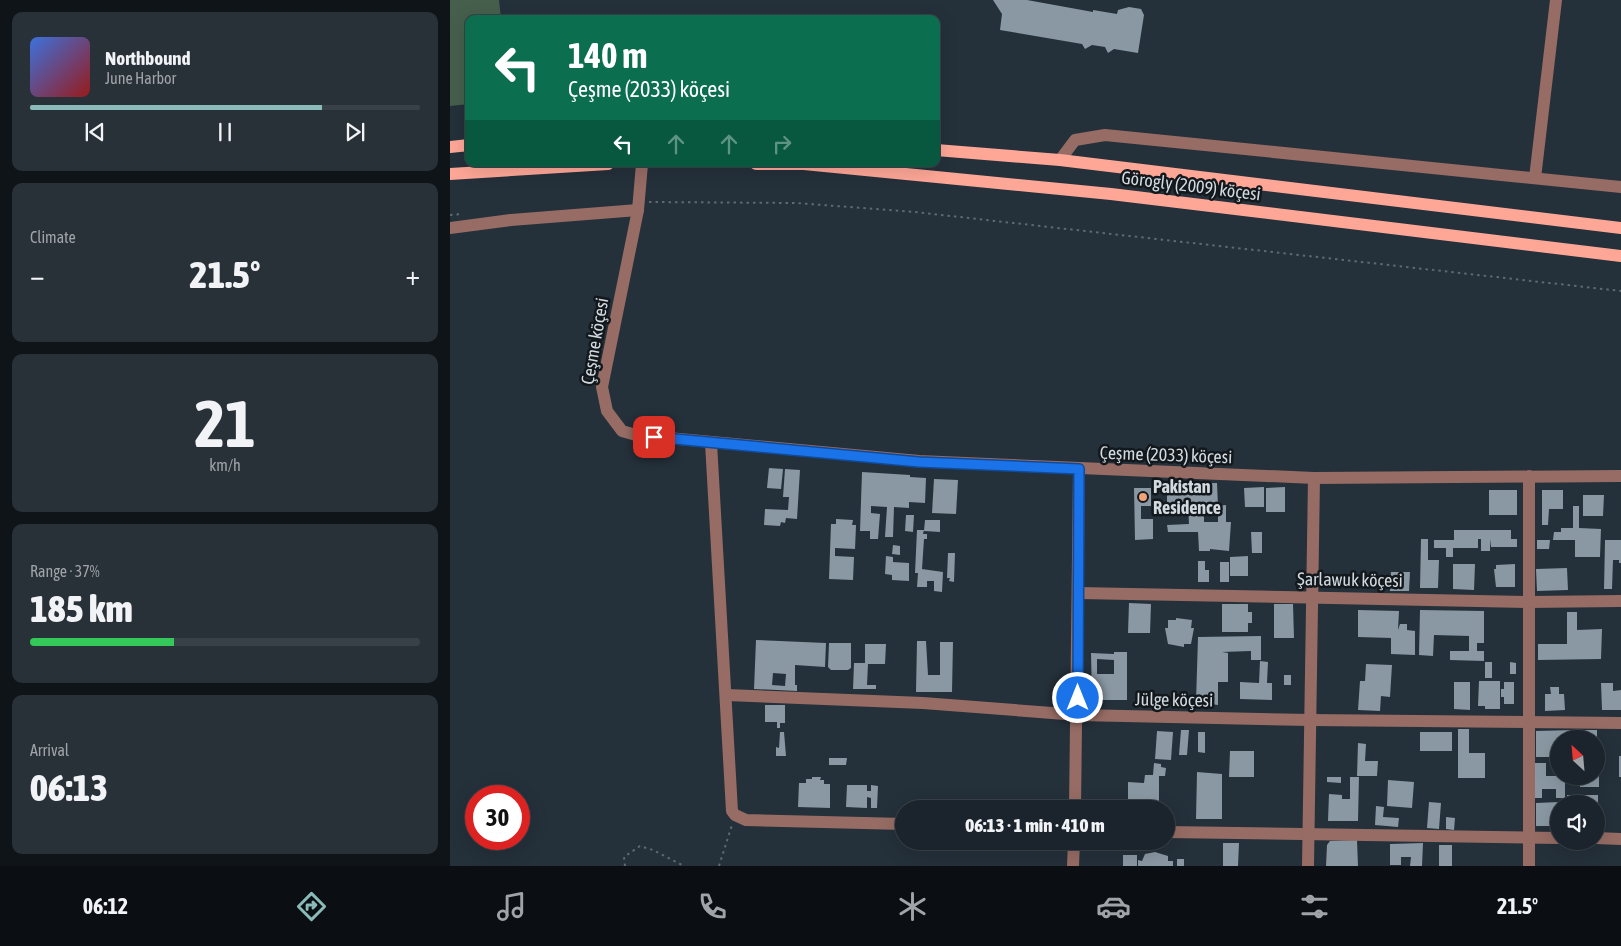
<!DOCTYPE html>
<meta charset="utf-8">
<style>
body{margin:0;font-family:"Asap Condensed",sans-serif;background:#283038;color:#f1f3f6;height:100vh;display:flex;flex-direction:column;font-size:19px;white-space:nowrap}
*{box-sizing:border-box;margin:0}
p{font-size:16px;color:#a0a4a9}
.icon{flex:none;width:28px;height:28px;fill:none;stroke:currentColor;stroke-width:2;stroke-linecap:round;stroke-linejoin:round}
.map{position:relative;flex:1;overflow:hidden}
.side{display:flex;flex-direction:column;gap:12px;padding:12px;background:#0f1418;width:450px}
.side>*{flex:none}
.banner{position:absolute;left:15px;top:15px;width:475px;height:152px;border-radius:10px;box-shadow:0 5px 20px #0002,0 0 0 1px #394148;background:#0b6e4f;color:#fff;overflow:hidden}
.needle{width:32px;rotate:334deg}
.fabs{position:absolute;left:1100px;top:730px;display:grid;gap:10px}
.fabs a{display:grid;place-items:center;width:55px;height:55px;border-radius:50%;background:#1b242c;box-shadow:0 5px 20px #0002,0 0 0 1px #394148;font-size:25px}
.speed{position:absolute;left:15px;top:785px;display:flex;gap:10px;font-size:25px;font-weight:700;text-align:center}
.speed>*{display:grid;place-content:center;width:65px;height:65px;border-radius:50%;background:#1b242c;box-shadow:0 5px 20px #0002,0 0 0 1px #394148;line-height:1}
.speed .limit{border:8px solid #d22;background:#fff;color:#111}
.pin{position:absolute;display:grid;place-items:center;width:42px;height:42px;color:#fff;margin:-21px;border-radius:10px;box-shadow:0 2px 8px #0006}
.me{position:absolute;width:55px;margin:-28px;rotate:0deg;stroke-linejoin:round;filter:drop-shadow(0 0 4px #0008)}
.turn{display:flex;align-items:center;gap:18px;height:105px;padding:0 20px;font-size:22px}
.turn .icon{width:65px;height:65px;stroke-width:2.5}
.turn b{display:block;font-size:35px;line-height:42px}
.lanes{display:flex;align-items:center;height:48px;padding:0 20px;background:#0003;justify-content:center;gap:25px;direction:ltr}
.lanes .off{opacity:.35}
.big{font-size:38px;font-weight:800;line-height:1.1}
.side .card{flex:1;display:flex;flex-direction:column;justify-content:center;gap:8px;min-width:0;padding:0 18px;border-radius:10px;background:#283038}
.side .dial{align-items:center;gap:0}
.dial b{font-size:65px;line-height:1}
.song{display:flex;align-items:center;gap:15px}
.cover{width:60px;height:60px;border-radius:8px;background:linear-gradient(135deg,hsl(220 70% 55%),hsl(0 70% 35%))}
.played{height:5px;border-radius:2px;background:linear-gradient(90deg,#8bbbb9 75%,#394148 75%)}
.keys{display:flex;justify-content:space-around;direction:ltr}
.heat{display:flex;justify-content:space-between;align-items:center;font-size:28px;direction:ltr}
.charge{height:8px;border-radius:4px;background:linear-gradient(90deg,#34c759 37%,#394148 0)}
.trip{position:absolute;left:445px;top:800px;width:280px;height:50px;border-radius:25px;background:#1b242c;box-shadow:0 5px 20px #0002,0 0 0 1px #394148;font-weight:800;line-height:50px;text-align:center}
.tab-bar{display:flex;height:80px;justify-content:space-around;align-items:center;background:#0b0e12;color:#a0a4a9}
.tab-bar .icon{width:35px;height:35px}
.tab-bar .current{color:#8bbbb9}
.tab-bar b{font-size:22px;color:#f1f3f6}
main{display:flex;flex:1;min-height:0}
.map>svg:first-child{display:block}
.green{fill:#465f4c}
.building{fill:#8a98a3;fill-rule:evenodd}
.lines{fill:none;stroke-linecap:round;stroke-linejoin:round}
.path{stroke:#5e6971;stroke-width:2;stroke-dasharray:2.5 4;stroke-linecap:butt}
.minor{stroke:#966c64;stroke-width:12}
.major{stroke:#fea797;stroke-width:12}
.route-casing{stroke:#114b97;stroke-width:12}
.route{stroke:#1a73e8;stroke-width:9}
.poi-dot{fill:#efa377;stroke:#12181c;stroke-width:2}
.labels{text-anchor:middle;stroke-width:5;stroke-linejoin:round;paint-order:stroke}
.street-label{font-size:18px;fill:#d3dae0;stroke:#12181c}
.poi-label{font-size:18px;font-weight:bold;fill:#d3dae0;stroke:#12181c;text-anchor:start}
</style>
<main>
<section class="side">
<div class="card">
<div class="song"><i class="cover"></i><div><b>Northbound</b><p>June Harbor</p></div></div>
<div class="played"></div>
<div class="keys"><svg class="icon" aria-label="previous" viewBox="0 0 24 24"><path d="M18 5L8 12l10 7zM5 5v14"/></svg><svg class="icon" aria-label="pause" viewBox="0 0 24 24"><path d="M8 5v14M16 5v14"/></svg><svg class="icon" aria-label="next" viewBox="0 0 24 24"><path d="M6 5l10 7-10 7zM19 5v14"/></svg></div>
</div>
<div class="card"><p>Climate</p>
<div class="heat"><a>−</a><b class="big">21.5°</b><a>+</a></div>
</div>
<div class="card dial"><b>21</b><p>km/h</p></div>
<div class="card"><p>Range · 37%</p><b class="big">185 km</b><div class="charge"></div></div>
<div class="card"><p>Arrival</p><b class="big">06:13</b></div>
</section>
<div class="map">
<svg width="1171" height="866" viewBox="0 0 1171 866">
<rect width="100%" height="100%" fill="#24303a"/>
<polygon class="green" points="0,0 49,0 51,19 19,19 19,104 0,106"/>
<g class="building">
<polygon points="543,0 577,0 643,12 643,10 667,14 668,10 679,7 691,9 694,15 688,53 664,49 658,53 655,47 642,45 635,49 632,44 550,30 552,14"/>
<polygon points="319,468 333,469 331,489 317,488"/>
<polygon points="335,469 350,470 347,519 336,518 335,523 331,522 330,526 314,525 315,509 338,510 339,497 333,497"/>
<polygon points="412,472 460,475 460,477 476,478 475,503 459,502 459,508 444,507 443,537 435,537 437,507 421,506 421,513 430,514 428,539 420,539 420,531 410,531"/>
<polygon points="484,479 508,480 506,514 482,513"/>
<path d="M767,483L768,506L776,505V522H781L779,551L760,549V551H749L748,532H718L717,525L739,524L738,506H748V504H717V492H712V484ZM768,511V522H754V512Z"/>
<polygon points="814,487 814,507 795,507 794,488"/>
<polygon points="835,487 835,512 816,512 816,488"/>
<polygon points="684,488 701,488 701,506 691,506 691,519 703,519 703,539 685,540"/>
<rect x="1039" y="490" width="28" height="25"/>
<polygon points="1092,490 1113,490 1113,509 1099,509 1098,525 1092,525"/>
<polygon points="1133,495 1154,495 1153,516 1133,516"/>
<polygon points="1123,506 1129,506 1129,528 1151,529 1150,557 1125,557 1125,540 1103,540 1104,532 1111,532 1111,528 1123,528"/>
<polygon points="456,515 464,515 463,532 455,531"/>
<polygon points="386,519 403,520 402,525 406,525 405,549 385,548 385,556 404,557 403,580 379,579 381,524 386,524"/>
<polygon points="475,520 490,520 490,532 474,531"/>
<polygon points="467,530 474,530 473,534 477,534 477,539 474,539 472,569 493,572 492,592 484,591 484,581 477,581 477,587 467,587 468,573 465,573"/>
<polygon points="1004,530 1061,530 1061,539 1067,539 1067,547 1041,547 1040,539 1040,551 1031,551 1031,539 1028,539 1028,548 1003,548 1003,557 996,557 996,548 984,548 984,540 1004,540"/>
<polygon points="801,532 812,532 812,553 802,553"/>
<polygon points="971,539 978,539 978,560 989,560 988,588 970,588"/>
<polygon points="1087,540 1100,540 1099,549 1087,549"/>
<polygon points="1155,540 1171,540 1171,563 1169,563 1169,560 1163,560 1162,589 1154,589"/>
<polygon points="443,545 450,546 450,555 442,554"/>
<polygon points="498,553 505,553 504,582 499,581 500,578 497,578"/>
<polygon points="436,556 443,557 443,562 459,563 459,581 442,580 442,575 435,574"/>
<polygon points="798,556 798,576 780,576 780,557"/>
<polygon points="748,561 755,561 755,570 759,570 759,582 748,582"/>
<rect x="770" y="562" width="9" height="20"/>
<polygon points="1003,564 1025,564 1024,590 1003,589"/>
<polygon points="1065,564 1065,587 1046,587 1044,569 1046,569 1046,565"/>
<polygon points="1117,568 1118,590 1087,591 1086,569"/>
<polygon points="941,572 960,572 959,591 940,591"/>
<polygon points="679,603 701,604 700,633 678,633"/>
<polygon points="772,604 798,604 798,612 802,612 802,623 798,623 798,632 772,632"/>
<polygon points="824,604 843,604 844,638 824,638"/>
<polygon points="908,610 949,611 948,630 950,624 957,624 957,630 965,631 965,655 941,654 941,638 908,637"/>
<polygon points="970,610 1034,611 1034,643 1027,643 1027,651 1034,651 1034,661 1000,660 1000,651 1019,651 1019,636 984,635 983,656 969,655"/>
<polygon points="1117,612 1127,612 1127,630 1152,629 1151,659 1088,660 1088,644 1117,644"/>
<polygon points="726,618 742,620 741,628 744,628 741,644 734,644 734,647 718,644 715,628 718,628 718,620 726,620"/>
<polygon points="811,636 811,660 801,660 801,651 772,652 778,653 778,682 768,682 768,705 746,702 748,637"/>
<path d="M306,640L376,643L375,667L345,665V685H347V691L304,689ZM323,673L336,674L335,686L322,685Z"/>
<polygon points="467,641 476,641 478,675 490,675 490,642 503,642 502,692 466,692"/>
<polygon points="379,643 401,643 401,668 398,670 381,670 378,667"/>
<polygon points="415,644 436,644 435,664 418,664 417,685 426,685 426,689 403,689 404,663 415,663"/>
<path d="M664,652H677V700H642L641,653L664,654ZM647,659L664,660V674H647Z"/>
<polygon points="810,661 818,662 817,683 822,683 822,700 790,699 790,682 809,683"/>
<rect x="1035" y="662" width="7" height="16"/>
<polygon points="1060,662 1066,663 1066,674 1060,674"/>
<polygon points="916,664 942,665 940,697 931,696 930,711 908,710 910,681 915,681"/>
<rect x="834" y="675" width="7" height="10"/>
<polygon points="1029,681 1050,681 1050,709 1035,709 1035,706 1028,706"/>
<polygon points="1004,682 1020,682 1020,710 1004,709"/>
<polygon points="1054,682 1064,682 1064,704 1054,704 1054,697 1051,697 1051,689 1054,689"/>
<polygon points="1151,683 1163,683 1163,691 1171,690 1171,710 1152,710"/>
<polygon points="1100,687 1109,687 1109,694 1114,694 1115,710 1095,711 1095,694 1101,694"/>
<polygon points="315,705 335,705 335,723 330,723 330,728 327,728 327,722 315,722"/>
<polygon points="1008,729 1019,729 1019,753 1035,753 1035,778 1008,778"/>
<polygon points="731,730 739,730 737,755 729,755"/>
<polygon points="1124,730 1147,730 1147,739 1109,739 1109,757 1086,757 1086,731"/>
<polygon points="707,731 723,732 721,760 705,759"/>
<polygon points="330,732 334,732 336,756 326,756 326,747 329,748"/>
<polygon points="748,732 755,732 755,753 748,752"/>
<rect x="970" y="732" width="32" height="19"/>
<polygon points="908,743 916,744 915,761 928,761 927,776 907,776"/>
<polygon points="780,751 804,751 804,777 779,777"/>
<rect x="1169" y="756" width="2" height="21"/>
<polygon points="379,758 397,758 396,765 379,765"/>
<polygon points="704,763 711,764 711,767 716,768 715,776 709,776 709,809 678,809 678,782 694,783 695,775 703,775"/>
<polygon points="1085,763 1096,763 1096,776 1115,776 1115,798 1106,798 1106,789 1092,789 1092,798 1085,798"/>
<polygon points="1146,763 1149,763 1149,787 1130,787 1130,777 1146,776"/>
<polygon points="747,772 772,774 772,819 746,819"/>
<polygon points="362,777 371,777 370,780 374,780 374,784 380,784 380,808 348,807 349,783 356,783 356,779 362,779"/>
<polygon points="877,777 891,777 891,783 877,782"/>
<polygon points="900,777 909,777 908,821 878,821 879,794 892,795 892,799 900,799"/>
<polygon points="938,780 964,782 962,808 937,806"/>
<polygon points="397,785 417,785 417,791 421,791 421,785 428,786 427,808 421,808 421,798 417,797 417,808 396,807"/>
<polygon points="1117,795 1148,795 1148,810 1146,804 1117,804"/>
<polygon points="650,801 672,803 671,809 650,809"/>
<polygon points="979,802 991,803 989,829 977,828"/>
<polygon points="1109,802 1109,826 1086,826 1086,803"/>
<polygon points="926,806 934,807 933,817 949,818 948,827 925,825"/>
<polygon points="996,817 1005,818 1004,830 996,829"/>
<polygon points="907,840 908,866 876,866 877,845 880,841"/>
<polygon points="773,843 789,843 788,866 773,866"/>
<polygon points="973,843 972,866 960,866 961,857 951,857 951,865 940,865 940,844"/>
<rect x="989" y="845" width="13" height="21"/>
<polygon points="705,852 718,856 718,861 723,861 723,866 688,866 688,860 692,861 695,854"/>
<rect x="673" y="855" width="14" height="11"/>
<rect x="727" y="859" width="7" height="7"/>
</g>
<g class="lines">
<g class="path">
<polyline points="199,202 346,203 465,212 1171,291"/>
<polyline points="0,215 13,214"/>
<polyline points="175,866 174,857 190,846 203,850 234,866"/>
<polyline points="269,866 282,825"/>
</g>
<g class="minor">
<polyline points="610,160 625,140 655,135 1171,187"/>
<polyline points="192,164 188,210 152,387 157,411 172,431 186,435 469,461 864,478 1171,476"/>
<polyline points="1085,178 1106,0"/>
<polyline points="0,228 61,220 188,210"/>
<polyline points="261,443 282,811 285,815 296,820 454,824"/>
<polyline points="1079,476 1079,866"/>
<polyline points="629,593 1078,602 1171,601"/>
<polyline points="277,695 473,703 628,715 860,720 1171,723"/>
<polyline points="625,809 629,469"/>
<polyline points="716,832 1109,838"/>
<polyline points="1146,838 1171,839"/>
<polyline points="623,866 624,841"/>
<polyline points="858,866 864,478"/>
</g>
<g class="major">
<polyline points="0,147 19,145"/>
<polyline points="486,150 610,160 1171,228"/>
<polyline points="306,164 354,164 661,194 1171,256"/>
<polyline points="0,174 158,164"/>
</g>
</g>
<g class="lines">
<g class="route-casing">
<polyline id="route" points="204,437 469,462 629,469 628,698"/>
</g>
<use href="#route" class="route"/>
</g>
<circle class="poi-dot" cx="693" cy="497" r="5"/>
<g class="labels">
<g class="street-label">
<text transform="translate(741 186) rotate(7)" y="6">Görogly (2009) köçesi</text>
<text transform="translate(145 341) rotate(-80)" y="6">Çeşme köçesi</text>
<text transform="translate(716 455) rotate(2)" y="6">Çeşme (2033) köçesi</text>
<text transform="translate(900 580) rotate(1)" y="6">Şarlawuk köçesi</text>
<text transform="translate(724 700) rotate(1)" y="6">Jülge köçesi</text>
</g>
<g class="poi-label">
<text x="703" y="493">Pakistan<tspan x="703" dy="21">Residence</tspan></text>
</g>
</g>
</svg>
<div class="fabs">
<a><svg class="needle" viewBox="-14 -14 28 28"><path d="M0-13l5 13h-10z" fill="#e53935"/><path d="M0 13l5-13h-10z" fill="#a0a4a9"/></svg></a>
<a><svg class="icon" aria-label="sound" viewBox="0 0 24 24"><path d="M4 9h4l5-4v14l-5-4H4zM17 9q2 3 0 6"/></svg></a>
</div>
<div class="speed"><div class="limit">30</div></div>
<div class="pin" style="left:204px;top:437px;background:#d93025"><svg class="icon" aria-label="arrive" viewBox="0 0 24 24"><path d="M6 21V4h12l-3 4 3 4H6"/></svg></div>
<svg class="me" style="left:628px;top:698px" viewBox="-20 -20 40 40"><circle r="17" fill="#1a73e8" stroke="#fff" stroke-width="3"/><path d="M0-11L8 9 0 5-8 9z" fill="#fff"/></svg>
<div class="trip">06:13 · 1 min · 410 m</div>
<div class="banner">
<div class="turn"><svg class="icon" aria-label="left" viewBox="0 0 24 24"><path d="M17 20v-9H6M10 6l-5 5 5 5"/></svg><div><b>140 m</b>Çeşme (2033) köçesi</div></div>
<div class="lanes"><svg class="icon" aria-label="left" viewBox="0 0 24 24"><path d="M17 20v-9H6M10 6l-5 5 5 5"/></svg><svg class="icon off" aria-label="ahead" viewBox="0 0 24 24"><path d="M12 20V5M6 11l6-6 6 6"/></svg><svg class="icon off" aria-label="ahead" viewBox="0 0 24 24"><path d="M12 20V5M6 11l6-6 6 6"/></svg><svg class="icon off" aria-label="right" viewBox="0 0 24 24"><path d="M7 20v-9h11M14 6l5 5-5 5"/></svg></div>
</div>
</div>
</main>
<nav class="tab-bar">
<b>06:12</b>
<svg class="icon current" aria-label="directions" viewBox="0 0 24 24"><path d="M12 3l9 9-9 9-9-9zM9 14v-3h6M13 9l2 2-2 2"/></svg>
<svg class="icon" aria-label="music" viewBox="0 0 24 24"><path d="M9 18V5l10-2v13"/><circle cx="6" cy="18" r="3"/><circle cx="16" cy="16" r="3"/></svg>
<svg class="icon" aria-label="phone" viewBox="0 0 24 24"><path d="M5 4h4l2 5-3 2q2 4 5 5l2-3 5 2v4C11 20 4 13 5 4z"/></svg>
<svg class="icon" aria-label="climate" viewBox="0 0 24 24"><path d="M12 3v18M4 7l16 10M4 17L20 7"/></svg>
<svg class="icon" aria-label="car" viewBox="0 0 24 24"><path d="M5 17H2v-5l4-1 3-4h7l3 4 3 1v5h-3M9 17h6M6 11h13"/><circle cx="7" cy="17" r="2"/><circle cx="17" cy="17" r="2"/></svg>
<svg class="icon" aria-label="filters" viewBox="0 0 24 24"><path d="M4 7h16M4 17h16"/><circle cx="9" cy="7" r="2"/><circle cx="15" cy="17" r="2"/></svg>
<b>21.5°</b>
</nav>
